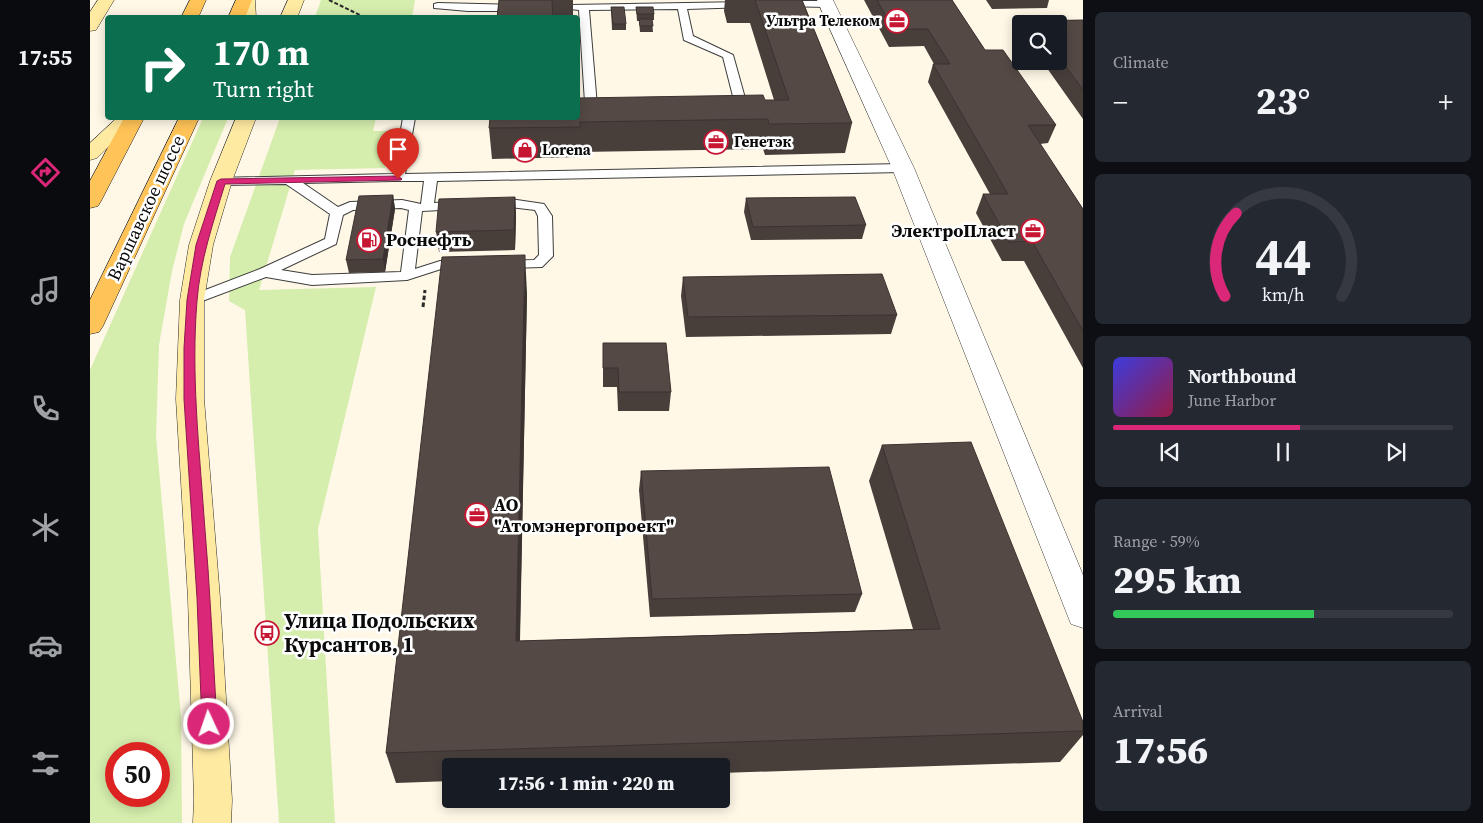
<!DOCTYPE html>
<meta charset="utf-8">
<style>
body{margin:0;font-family:"Source Serif 4",serif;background:#242831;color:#f1f3f6;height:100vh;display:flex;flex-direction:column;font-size:19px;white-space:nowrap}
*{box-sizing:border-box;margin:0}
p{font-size:16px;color:#9ea1a6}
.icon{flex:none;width:28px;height:28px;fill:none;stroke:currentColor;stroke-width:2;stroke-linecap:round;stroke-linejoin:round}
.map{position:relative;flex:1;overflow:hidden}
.details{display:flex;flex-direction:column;gap:12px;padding:12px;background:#0d0f14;width:400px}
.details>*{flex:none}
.guide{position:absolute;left:15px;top:15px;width:475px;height:105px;border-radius:5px;box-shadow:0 2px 12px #0003;background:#0b6e4f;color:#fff;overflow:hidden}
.controls{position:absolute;left:922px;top:15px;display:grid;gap:10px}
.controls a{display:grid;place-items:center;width:55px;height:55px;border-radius:5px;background:#171b24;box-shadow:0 2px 12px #0003;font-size:25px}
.speed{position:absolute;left:15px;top:742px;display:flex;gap:10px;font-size:25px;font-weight:700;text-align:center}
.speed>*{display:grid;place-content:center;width:65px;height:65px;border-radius:50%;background:#171b24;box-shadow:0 2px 12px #0003;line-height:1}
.speed .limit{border:8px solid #d22;background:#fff;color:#111}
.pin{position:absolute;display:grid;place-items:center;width:42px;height:42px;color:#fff;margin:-51px -21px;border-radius:50% 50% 50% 0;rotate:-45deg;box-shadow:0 0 5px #0007}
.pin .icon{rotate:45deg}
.me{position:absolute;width:55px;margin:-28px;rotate:357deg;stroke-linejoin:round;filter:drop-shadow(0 0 4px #0008)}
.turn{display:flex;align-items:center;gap:18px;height:105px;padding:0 25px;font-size:22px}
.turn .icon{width:65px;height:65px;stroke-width:2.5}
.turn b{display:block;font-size:35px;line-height:42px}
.big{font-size:38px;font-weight:800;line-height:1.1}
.details .widget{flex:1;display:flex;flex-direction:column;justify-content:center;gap:8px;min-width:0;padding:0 18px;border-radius:8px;background:#242831}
.details .dial{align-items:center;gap:0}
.dial svg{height:130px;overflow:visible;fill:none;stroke:#363941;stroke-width:7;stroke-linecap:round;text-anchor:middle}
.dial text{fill:#f1f3f6;stroke:none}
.song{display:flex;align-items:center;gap:15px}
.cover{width:60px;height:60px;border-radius:8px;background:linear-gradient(135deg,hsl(240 70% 55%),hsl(340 70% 35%))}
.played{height:5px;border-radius:2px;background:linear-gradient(90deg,#db2777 55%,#363941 55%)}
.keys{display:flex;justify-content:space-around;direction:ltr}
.heat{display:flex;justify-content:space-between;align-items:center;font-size:28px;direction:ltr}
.charge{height:8px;border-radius:4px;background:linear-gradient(90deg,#34c759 59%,#363941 0)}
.trip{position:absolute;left:352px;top:758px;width:288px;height:50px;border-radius:5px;background:#171b24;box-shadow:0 2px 12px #0003;font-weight:800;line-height:50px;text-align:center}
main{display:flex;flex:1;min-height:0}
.menu{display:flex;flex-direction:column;width:90px;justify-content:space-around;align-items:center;background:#090b0e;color:#9ea1a6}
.menu .icon{width:35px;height:35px}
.menu .current{color:#db2777}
.menu b{font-size:22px;color:#f1f3f6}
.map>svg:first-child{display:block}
.green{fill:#d5edad;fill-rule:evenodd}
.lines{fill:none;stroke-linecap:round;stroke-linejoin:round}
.lane-casing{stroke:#3d3d3d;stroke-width:2}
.street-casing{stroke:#3d3d3d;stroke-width:1}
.secondary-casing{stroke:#2c2c2c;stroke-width:1}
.primary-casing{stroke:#1b1b1b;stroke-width:1}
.path-far1{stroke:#2c2c2c;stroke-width:2;stroke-dasharray:4 2;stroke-linecap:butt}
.path{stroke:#2c2c2c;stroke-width:3;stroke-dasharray:4.5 2.5;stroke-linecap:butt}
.lane{fill:#fff;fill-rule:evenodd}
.street{fill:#fff;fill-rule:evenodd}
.secondary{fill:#ffeaa2;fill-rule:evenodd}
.primary{fill:#ffc357;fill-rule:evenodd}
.wall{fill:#483f3b}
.shaded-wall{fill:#3b3330}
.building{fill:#544945;stroke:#3b3330}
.route{fill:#db2777;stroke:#8e194d}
.labels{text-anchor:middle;stroke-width:5;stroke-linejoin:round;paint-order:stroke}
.far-poi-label{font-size:15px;font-weight:bold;fill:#0a0a0a;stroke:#fff;text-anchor:start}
.street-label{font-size:18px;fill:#0a0a0a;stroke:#fff}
.poi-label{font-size:18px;font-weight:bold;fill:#0a0a0a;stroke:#fff;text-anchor:start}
.near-poi-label{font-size:21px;font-weight:bold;fill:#0a0a0a;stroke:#fff;text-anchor:start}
</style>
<main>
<nav class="menu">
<b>17:55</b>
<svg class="icon current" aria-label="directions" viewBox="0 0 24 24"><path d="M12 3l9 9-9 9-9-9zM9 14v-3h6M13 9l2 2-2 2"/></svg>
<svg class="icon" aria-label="music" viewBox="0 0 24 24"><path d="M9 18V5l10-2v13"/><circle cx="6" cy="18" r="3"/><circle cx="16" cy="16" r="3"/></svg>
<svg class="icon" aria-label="phone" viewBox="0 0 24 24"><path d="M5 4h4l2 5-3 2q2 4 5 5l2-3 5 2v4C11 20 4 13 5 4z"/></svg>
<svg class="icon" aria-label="climate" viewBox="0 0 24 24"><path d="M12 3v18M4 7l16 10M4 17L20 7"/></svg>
<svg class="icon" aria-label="car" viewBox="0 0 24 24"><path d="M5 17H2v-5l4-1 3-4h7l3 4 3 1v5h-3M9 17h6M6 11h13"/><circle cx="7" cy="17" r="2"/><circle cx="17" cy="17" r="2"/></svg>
<svg class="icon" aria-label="filters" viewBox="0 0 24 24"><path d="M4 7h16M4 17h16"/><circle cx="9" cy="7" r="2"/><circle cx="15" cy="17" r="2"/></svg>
</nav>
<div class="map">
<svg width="993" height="823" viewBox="0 0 993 823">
<rect width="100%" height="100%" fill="#fff8e7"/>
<g class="green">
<polygon points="231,0 325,0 322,17 225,17"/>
<path d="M113,118H138L94,224L82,271L69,345L66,436L91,717L92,823H0V370ZM26,754H69V796H26Z"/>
<polygon points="190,118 286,118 283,131 301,131 295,168 205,170 169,290 286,287 228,529 245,823 189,823 155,310 139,301 140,257"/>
</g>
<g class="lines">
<g class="lane-casing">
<g id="lane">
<polygon points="692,1 737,1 742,4 737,7 689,6 689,2"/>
<polygon points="655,2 660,5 658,7 597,9 603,36 643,55 660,116 658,118 654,119 648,116 633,57 594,40 588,9 499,10 508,118 506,120 498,120 496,118 489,10 480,9 480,5"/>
<polygon points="348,3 430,5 435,8 430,11 378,11 344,8 344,4"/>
<path d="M313,118H325L315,174L813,164L819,168L813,172L347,181L344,203L369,201L376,205L369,209L332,211L325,269L350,261L378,262L380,265L378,268L351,269L317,280L222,285L176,277L107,303H97L95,300L97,297L170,269L235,239L240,214L196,184L131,185L127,184L125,181L127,178L303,174ZM303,181H334L331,204L312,200L260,202L248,207L213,183ZM311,208L319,210L311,272L222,275L191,270L246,244L253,215L263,210Z"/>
<polygon points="420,199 454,204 462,216 463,256 452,267 415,268 410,267 408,264 410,261 444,260 449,255 448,216 445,210 420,207 404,208 397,204 404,200"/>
</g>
</g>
<g class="street-casing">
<polygon id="street" points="727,0 743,0 824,168 993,575 993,628 981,624 977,614 802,168"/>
</g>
<g class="secondary-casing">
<g id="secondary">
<polygon points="8,0 24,0 6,30 0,31 0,12"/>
<polygon points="149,0 165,0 166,18 148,18"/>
<polygon points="198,0 214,0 207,18 190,18"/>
<polygon points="27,118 48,118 7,158 0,160 0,143"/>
<polygon points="146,118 166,118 142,181 123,245 114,300 114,399 130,598 142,800 141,823 103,823 104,800 98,598 86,399 90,300 99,245 120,181"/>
</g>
</g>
<g class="primary-casing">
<g id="primary">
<polygon points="100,0 116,0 108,18 91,18"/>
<polygon points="146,0 162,0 155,18 138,18"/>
<polygon points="34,118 54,118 11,201 8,206 0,208 0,181"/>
<polygon points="89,118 109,118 13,326 9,332 0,334 0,300"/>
</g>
</g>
<polyline class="path-far1" points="239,0 276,18"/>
<polyline class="path" points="333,307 335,290"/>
<use href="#lane" class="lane"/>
<use href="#street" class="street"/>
<use href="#secondary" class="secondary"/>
<use href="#primary" class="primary"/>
</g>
<g class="wall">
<polygon points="409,0 483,0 483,18 407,18"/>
<polygon points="635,0 712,0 762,123 755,153 675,155 673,149 490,152 490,157 402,159 399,128 675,100 684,100 660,23 637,23 634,11"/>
<polygon points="774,0 862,0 895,50 966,125 958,143 950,144 993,209 993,368 934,261 912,261 886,213 893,194 900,194 838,82 843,64 844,64 834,46 799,47"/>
<polygon points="896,0 959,0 957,8 902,9"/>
<polygon points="521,7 536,24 536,30 522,30"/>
<polygon points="546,7 564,14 564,20 562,20 563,32 550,32 549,21 547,21"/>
<polygon points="993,20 993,119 952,61 969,61 969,24 941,24 942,21"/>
<polygon points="303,195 305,209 295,272 259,273 256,260"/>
<polygon points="425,197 426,216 425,250 349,252 346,232"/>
<polygon points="656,198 776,225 772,239 661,240 654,212"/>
<polygon points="593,277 807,315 801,334 596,337 591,296"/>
<polygon points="437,293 430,641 823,629 779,481 792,445 993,722 993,735 970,762 631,773 631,766 361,766 361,781 306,783 296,753"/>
<polygon points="513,343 581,392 579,411 528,411 527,387 513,387"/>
<polygon points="551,471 772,594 765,612 560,617 549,490"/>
</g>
<g class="shaded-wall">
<polygon points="303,195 305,209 295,272 293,259"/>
<polygon points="425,197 426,216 425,250 424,230"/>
<polygon points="435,255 437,293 429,674 426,641"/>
</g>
<g class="building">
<polygon points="409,0 462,0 463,18 407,18"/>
<polygon points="665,0 712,0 762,123 679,124 678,119 490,122 490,127 399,128 400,118 488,118 488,98 673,95 675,100 699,100"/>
<polygon points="787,0 862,0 895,50 913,50 966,125 938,125 993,209 993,331 942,241 919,242 893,194 918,194 843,64 860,64 838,29 803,29"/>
<polygon points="521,7 534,7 536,24 523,24"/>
<polygon points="546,7 563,7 564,14 547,14"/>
<polygon points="549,19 562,19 563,26 550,26"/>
<polygon points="993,20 993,90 969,57 969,24 944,24 942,21"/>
<polygon points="303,195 293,259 256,260 269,196"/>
<polygon points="425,197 424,230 346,232 349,199"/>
<polygon points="765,197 776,225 663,227 656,198"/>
<polygon points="435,255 426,641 850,629 792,445 881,442 993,722 993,731 296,753 352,257"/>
<polygon points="792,274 807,315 598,317 593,277"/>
<polygon points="513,343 576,343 581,392 529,392 528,368 513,368"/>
<polygon points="739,467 772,594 562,599 551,471"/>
</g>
<path class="route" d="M308,176L312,179L311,180L135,184C123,223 110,261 107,301C101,373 109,445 114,517C120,586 123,655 127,724L125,729L119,732L114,729L112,724L107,598L94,399V348L97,300L106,245L127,181L131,179Z"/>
<defs>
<g id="office-ring" transform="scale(1.25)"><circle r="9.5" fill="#fff" stroke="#c61632" stroke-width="1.5"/><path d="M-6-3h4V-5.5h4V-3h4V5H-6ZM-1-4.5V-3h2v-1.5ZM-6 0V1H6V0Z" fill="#c61632"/></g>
<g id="shop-ring" transform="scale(1.25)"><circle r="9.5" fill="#fff" stroke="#c61632" stroke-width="1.5"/><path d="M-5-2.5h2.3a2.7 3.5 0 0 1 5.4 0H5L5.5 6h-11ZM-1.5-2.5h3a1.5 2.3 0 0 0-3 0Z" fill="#c61632"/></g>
<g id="fuel-ring" transform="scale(1.25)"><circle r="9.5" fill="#fff" stroke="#c61632" stroke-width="1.5"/><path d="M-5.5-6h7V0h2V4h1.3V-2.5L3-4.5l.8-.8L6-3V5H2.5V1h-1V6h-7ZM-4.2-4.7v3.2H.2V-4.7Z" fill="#c61632"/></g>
<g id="bus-ring" transform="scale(1.25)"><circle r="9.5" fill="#fff" stroke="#c61632" stroke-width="1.5"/><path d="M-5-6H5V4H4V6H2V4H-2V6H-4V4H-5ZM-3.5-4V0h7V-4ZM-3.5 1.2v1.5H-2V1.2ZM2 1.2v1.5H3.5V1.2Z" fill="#c61632"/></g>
</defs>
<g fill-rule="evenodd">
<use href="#office-ring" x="807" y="21"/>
<use href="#office-ring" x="626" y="142"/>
<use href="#shop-ring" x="435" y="150"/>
<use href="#office-ring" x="943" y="231"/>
<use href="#fuel-ring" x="279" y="240"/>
<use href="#office-ring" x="387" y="515"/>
<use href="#bus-ring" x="177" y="633"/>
</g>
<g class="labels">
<g class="far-poi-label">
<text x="790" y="26" text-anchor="end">Ультра Телеком</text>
<text x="644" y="147">Генетэк</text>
<text x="452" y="155">Lorena</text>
</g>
<g class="street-label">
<text transform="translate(56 208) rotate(-65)" y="6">Варшавское шоссе</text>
</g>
<g class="poi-label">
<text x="926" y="237" text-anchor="end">ЭлектроПласт</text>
<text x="296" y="246">Роснефть</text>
<text x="404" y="511">АО<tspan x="404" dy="21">"Атомэнергопроект"</tspan></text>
</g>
<g class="near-poi-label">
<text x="194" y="628">Улица Подольских<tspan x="194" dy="24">Курсантов, 1</tspan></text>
</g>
</g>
</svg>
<div class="controls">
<a><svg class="icon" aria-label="search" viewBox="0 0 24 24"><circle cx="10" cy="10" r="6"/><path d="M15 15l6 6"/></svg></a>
</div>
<div class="speed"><div class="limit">50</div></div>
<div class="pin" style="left:308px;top:179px;background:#d93025"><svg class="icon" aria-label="arrive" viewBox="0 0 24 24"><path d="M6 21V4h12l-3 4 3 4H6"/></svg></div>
<svg class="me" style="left:119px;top:724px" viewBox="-20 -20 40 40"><circle r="17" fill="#db2777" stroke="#fff" stroke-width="3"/><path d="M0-11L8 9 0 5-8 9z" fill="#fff"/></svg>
<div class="trip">17:56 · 1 min · 220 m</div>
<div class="guide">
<div class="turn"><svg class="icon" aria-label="right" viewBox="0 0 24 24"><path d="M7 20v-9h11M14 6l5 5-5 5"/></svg><div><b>170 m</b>Turn right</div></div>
</div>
</div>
<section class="details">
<div class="widget"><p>Climate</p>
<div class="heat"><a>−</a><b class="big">23°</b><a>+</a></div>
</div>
<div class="widget dial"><svg viewBox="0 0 100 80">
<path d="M14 69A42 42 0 1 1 86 69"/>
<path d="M14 69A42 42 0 0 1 21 18" stroke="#db2777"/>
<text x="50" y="56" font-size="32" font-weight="700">44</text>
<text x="50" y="72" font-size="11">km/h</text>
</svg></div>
<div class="widget">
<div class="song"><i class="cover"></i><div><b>Northbound</b><p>June Harbor</p></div></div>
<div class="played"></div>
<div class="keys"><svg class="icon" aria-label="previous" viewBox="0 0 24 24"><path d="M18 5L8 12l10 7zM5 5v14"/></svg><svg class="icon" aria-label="pause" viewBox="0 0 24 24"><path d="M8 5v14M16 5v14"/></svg><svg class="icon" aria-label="next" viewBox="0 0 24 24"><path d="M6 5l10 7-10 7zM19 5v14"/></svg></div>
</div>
<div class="widget"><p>Range · 59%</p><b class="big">295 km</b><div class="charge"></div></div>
<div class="widget"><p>Arrival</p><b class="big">17:56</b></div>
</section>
</main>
